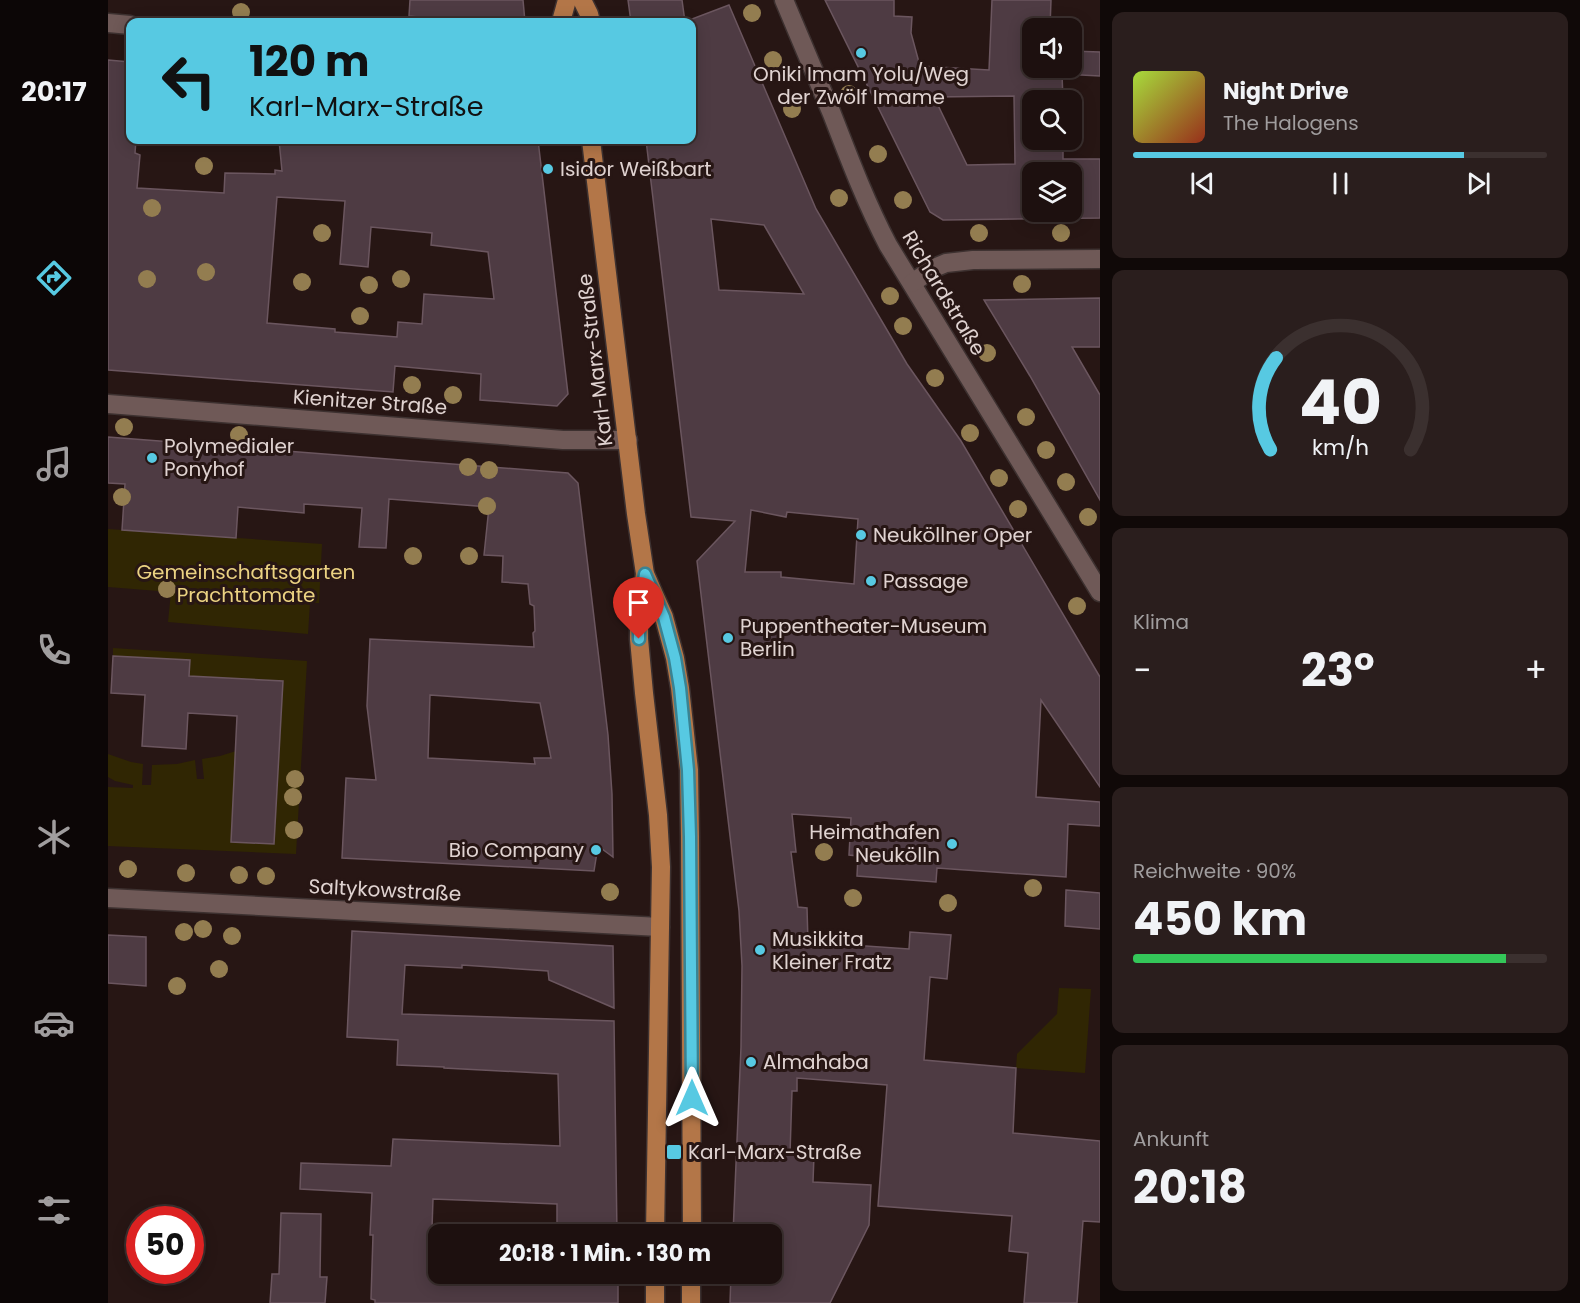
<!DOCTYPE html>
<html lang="de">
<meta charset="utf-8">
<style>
body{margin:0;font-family:Poppins,sans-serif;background:#2a1e1d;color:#f1f3f6;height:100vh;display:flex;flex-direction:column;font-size:22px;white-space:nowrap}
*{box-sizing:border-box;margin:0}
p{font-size:20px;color:#a09d9e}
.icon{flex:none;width:33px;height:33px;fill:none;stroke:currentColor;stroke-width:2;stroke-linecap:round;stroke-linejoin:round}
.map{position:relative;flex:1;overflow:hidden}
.side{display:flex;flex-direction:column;gap:12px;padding:12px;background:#100908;width:480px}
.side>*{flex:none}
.guide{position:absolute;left:18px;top:18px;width:570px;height:126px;border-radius:12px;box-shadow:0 3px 15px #0003,0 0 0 2px #3b302f;background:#57c9e2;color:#111;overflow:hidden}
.controls{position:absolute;left:914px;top:18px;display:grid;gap:12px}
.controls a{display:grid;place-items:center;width:60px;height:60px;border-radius:12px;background:#1d100f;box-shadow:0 3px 15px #0003,0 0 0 2px #3b302f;font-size:30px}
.speed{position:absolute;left:18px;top:1206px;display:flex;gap:12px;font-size:30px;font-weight:700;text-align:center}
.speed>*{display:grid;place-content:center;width:78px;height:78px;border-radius:50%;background:#1d100f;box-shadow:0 3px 15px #0003,0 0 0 2px #3b302f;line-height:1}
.speed .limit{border:9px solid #d22;background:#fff;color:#111}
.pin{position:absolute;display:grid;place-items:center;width:51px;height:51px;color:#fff;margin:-62px -26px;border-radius:50% 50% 50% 0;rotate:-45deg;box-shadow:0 0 6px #0007}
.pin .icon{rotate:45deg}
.me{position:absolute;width:66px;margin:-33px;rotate:0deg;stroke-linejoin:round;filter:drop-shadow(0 0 4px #0008)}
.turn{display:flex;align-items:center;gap:21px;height:126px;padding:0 24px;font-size:27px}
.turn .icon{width:78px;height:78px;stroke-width:2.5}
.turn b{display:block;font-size:42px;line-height:51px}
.big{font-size:45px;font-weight:700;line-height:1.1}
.side .card{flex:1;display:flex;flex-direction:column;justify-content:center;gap:9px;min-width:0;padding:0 21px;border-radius:12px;background:#2a1e1d}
.side .dial{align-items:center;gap:0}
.dial svg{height:156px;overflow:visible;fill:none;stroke:#3b302f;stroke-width:7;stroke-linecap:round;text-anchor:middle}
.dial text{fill:#f1f3f6;stroke:none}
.song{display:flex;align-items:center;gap:18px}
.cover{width:72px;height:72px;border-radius:9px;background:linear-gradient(135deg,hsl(80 70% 55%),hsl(10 70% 35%))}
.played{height:6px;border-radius:3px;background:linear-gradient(90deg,#57c9e2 80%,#3b302f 80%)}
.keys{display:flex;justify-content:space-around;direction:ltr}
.heat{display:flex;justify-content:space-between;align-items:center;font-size:33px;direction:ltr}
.charge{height:9px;border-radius:4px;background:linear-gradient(90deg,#34c759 90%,#3b302f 0)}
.trip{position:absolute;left:320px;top:1224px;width:354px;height:60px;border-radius:12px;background:#1d100f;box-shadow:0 3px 15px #0003,0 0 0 2px #3b302f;font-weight:700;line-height:60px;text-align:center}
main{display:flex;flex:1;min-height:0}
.tabs{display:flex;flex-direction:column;width:108px;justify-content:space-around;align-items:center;background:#0c0606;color:#a09d9e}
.tabs .icon{width:42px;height:42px}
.tabs .selected{color:#57c9e2}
.tabs b{font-size:27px;color:#f1f3f6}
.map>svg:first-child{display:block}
.green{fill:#302603}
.building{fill:#4e3b43;stroke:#6b565f;stroke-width:1.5;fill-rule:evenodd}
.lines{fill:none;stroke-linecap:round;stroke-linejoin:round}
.minor-casing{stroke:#3d3130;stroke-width:21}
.major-casing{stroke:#3d3130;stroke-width:21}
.minor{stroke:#6f5957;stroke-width:18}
.major{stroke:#b37648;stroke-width:18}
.tree{fill:#937d50}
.route-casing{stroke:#398393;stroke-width:15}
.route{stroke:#57c9e2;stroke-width:10}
.poi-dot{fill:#57c9e2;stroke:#271614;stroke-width:2}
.labels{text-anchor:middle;stroke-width:6;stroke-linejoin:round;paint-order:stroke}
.poi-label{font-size:20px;fill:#e0d3d1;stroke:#271614;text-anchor:start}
.street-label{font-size:20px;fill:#e0d3d1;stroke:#271614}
.park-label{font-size:20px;fill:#ebd282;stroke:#271614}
</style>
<main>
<nav class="tabs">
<b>20:17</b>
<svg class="icon selected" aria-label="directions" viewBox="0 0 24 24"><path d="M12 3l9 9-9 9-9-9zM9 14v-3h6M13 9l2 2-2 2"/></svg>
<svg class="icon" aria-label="music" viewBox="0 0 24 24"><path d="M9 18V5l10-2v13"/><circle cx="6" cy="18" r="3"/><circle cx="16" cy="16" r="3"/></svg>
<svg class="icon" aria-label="phone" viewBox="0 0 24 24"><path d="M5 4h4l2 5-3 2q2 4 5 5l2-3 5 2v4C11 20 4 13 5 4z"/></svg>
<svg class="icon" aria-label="climate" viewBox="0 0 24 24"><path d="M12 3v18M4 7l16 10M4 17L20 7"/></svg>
<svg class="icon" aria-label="car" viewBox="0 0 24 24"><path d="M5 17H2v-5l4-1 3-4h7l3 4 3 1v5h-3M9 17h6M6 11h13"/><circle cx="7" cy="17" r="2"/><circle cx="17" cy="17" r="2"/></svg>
<svg class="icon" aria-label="filters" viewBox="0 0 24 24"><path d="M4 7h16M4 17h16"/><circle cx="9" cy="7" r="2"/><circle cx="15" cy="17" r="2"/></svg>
</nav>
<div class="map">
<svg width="992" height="1303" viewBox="0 0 992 1303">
<rect width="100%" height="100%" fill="#271614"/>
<g class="green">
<polygon points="0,529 214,544 211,603 202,603 200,634 60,622 63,592 0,587"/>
<polygon points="5,648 199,661 188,854 0,846 0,787 25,788 25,785 7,781 0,777 0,754 23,762 35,764 34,785 43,785 44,765 69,764 87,760 89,779 96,779 94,759 112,756 128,751 123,841 166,844 175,681 81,676 82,660 5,656"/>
<polygon points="951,988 983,989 977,1073 908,1068 909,1054 949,1014"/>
</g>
<g class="building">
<polygon points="302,0 415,0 417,22 358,22 301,16"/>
<polygon points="520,0 574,0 577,22 523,22"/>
<path d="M717,0H786V16L804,17L803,33L812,66L881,70L884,0H943L942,28H924V68H963V51L992,52V76L954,74L955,100H924V140H955V159H992V218L835,220L822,212ZM906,96L907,164L859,165L826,97ZM924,172H963V212H924Z"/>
<path d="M621,5L708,209L799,364L853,441L992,677V787L933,700L928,797L992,802V826L960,824L958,877L829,868L828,882L749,876L750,856L741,855L743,818L684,814L688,852H683L690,907L699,908L700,942L801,949L802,932L843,935L839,979L822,977L816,1060L908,1068L905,1133L992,1141V1222L975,1221L969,1303H916L920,1253L901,1251L904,1216L770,1206L779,1085L689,1078V1091H684L682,1154L706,1155L705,1182L763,1185L761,1225L722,1303H622L623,1274H663V1234H625L633,1047L634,966L631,911L589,561L627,521L583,517L538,140H584V19ZM603,219L656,225L696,294L611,290ZM643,510L678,517L679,512L750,519L746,584L673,577V572H637Z"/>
<path d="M0,60L22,62V140H28L27,153L32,155L29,188L116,193L117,173L167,174V170L174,171L171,140H430L460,394L449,406L372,400L373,374L287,366L285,392L0,370ZM169,197L237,201L232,264L260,267L263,227L324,233L323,245L380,252L386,299L316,294L314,324L290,322L289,337L227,332V329L159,323Z"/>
<polygon points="992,298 992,347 964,347 992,395 992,500 922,376 876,300"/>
<path d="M0,437L460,473L470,483L500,735L504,794L505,857L490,846L486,871L234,858L238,778L268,780L259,706L262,639L426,647L425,633L427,631L426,606L422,604L420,584L394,582L395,556L376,555L381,507L281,499L278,548L251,547L254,508L196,504V513L130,507L128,538L14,530L17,484L0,483ZM322,695L432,703L443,758H426L427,764L320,758Z"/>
<polygon points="5,656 82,660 81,676 175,681 166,844 123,842 129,716 80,713 78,749 34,746 37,695 3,693"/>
<polygon points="958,890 992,893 992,929 957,926"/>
<polygon points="244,931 505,946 506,1008 441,980 440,971 354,965 354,968 297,965 294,1014 506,1021 509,1234 449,1234 449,1204 325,1199 323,1258 330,1259 330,1274 510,1274 510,1303 267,1303 267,1300 263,1299 265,1235 262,1235 264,1193 192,1189 193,1163 283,1166 285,1139 452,1146 450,1074 336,1068 336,1067 289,1065 290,1040 239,1037"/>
<polygon points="0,935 38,937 38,986 0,983"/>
<polygon points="173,1213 213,1214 212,1277 219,1277 217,1303 162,1303 164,1274 171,1274"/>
</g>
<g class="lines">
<g class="minor-casing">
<g id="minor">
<path d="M676,0C692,38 708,76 724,114C741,158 758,203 780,245L992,592"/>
<polyline points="0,23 22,25"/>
<polyline points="804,283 826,268 838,263 865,260 992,259"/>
<polyline points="0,404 455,440 520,440"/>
<polyline points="0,898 552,927"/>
</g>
</g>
<g class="major-casing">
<g id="major">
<polyline points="474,0 481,14 483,22"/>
<polyline points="455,22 454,18 459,0"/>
<polyline points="483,140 528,514 537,574 556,617 567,658 572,688 581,770 582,837 584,1234"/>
<polyline points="537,574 531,612 531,639 536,693 550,815 553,867 547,1234"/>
<polyline points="547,1303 547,1274"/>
<polyline points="583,1303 583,1274"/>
</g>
</g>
<use href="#minor" class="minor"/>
<use href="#major" class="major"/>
</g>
<g class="tree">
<circle cx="133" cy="12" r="9"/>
<circle cx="644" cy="13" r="9"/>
<circle cx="665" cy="60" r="9"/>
<circle cx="741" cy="94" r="9"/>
<circle cx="684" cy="109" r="9"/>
<circle cx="770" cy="154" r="9"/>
<circle cx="96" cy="166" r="9"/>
<circle cx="731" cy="198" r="9"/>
<circle cx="795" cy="200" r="9"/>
<circle cx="44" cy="208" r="9"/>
<circle cx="214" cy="233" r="9"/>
<circle cx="871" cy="233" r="9"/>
<circle cx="953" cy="233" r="9"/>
<circle cx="98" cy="272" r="9"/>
<circle cx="39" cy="279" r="9"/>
<circle cx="293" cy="279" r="9"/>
<circle cx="194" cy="282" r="9"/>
<circle cx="914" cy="284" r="9"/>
<circle cx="261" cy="285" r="9"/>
<circle cx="782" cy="296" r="9"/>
<circle cx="252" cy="316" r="9"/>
<circle cx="795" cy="326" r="9"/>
<circle cx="879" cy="353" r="9"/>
<circle cx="827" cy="378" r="9"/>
<circle cx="304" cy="385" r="9"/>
<circle cx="345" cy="395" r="9"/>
<circle cx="918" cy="417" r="9"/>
<circle cx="16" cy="427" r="9"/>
<circle cx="862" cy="433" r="9"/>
<circle cx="131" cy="435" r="9"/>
<circle cx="938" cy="450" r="9"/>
<circle cx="360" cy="467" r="9"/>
<circle cx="381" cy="470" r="9"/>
<circle cx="891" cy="478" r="9"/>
<circle cx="958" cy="482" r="9"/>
<circle cx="14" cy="497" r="9"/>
<circle cx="379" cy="506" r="9"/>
<circle cx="910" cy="509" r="9"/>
<circle cx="980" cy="517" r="9"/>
<circle cx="305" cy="556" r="9"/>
<circle cx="361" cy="556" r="9"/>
<circle cx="59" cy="589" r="9"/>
<circle cx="969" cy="606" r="9"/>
<circle cx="187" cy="779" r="9"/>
<circle cx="185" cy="797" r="9"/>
<circle cx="186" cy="830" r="9"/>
<circle cx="716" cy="852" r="9"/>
<circle cx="20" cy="869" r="9"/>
<circle cx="78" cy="873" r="9"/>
<circle cx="131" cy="875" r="9"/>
<circle cx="158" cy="876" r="9"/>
<circle cx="925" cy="888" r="9"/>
<circle cx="502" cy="892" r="9"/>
<circle cx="745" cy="898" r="9"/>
<circle cx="840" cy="903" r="9"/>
<circle cx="95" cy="929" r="9"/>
<circle cx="76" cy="932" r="9"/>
<circle cx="124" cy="936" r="9"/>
<circle cx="111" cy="969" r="9"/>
<circle cx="69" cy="986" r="9"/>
</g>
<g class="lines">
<g class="route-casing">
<polyline id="route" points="531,639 531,612 537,574 556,617 567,658 572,688 580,770 582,837 584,1098"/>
</g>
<use href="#route" class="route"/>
</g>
<g class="poi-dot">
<circle cx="753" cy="53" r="6"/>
<circle cx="440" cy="169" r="6"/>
<circle cx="44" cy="458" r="6"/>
<circle cx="753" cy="535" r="6"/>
<circle cx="763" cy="581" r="6"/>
<circle cx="620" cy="638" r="6"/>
<circle cx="844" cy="844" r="6"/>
<circle cx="488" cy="850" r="6"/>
<circle cx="652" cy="950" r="6"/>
<circle cx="643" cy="1062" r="6"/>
<rect x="558" y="1144" width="16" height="16" rx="3"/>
</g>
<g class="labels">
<g class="poi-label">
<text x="753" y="81" text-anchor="middle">Oniki Imam Yolu/Weg<tspan x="753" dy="23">der Zwölf Imame</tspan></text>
<text x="452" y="176">Isidor Weißbart</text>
<text x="56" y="453">Polymedialer<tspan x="56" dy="23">Ponyhof</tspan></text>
<text x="765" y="542">Neuköllner Oper</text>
<text x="775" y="588">Passage</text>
<text x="632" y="633">Puppentheater-Museum<tspan x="632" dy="23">Berlin</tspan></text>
<text x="832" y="839" text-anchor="end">Heimathafen<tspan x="832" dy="23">Neukölln</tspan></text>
<text x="476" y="857" text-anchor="end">Bio Company</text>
<text x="664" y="946">Musikkita<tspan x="664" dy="23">Kleiner Fratz</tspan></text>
<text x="655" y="1069">Almahaba</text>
<text x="580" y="1159">Karl-Marx-Straße</text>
</g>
<g class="street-label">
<text transform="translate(836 293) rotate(59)" y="7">Richardstraße</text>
<text transform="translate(487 360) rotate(-97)" y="7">Karl-Marx-Straße</text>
<text transform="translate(262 402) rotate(4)" y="7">Kienitzer Straße</text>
<text transform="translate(277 890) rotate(3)" y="7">Saltykowstraße</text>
</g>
<g class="park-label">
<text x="138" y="579">Gemeinschaftsgarten<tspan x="138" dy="23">Prachttomate</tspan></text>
</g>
</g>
</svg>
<div class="controls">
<a><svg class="icon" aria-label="sound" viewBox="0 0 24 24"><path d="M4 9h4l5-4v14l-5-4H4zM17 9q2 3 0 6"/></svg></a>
<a><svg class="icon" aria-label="search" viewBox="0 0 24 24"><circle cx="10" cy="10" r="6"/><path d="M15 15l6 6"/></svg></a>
<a><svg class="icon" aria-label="layers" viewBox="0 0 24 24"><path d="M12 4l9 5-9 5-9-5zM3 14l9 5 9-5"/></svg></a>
</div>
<div class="speed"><div class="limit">50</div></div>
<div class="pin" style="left:531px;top:639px;background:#d93025"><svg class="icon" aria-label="arrive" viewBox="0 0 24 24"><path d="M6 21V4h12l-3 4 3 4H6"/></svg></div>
<svg class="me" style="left:584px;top:1098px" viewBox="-20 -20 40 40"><path d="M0-17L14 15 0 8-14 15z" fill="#57c9e2" stroke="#fff" stroke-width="4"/></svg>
<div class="trip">20:18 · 1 Min. · 130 m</div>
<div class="guide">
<div class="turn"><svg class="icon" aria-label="left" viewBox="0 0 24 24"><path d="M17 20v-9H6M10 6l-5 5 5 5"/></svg><div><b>120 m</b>Karl-Marx-Straße</div></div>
</div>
</div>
<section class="side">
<div class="card">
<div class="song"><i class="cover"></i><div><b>Night Drive</b><p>The Halogens</p></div></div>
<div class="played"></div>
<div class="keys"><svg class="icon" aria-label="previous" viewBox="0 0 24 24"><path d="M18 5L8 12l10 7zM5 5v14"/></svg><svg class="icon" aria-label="pause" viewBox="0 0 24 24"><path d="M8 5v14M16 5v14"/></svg><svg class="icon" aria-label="next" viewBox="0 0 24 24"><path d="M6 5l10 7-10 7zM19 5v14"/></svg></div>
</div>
<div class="card dial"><svg viewBox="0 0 100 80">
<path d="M14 69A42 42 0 1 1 86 69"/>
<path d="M14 69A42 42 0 0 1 17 22" stroke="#57c9e2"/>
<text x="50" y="56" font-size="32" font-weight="700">40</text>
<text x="50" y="72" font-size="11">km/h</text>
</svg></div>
<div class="card"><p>Klima</p>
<div class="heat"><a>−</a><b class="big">23°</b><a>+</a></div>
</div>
<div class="card"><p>Reichweite · 90%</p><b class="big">450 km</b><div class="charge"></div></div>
<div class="card"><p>Ankunft</p><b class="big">20:18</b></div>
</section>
</main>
